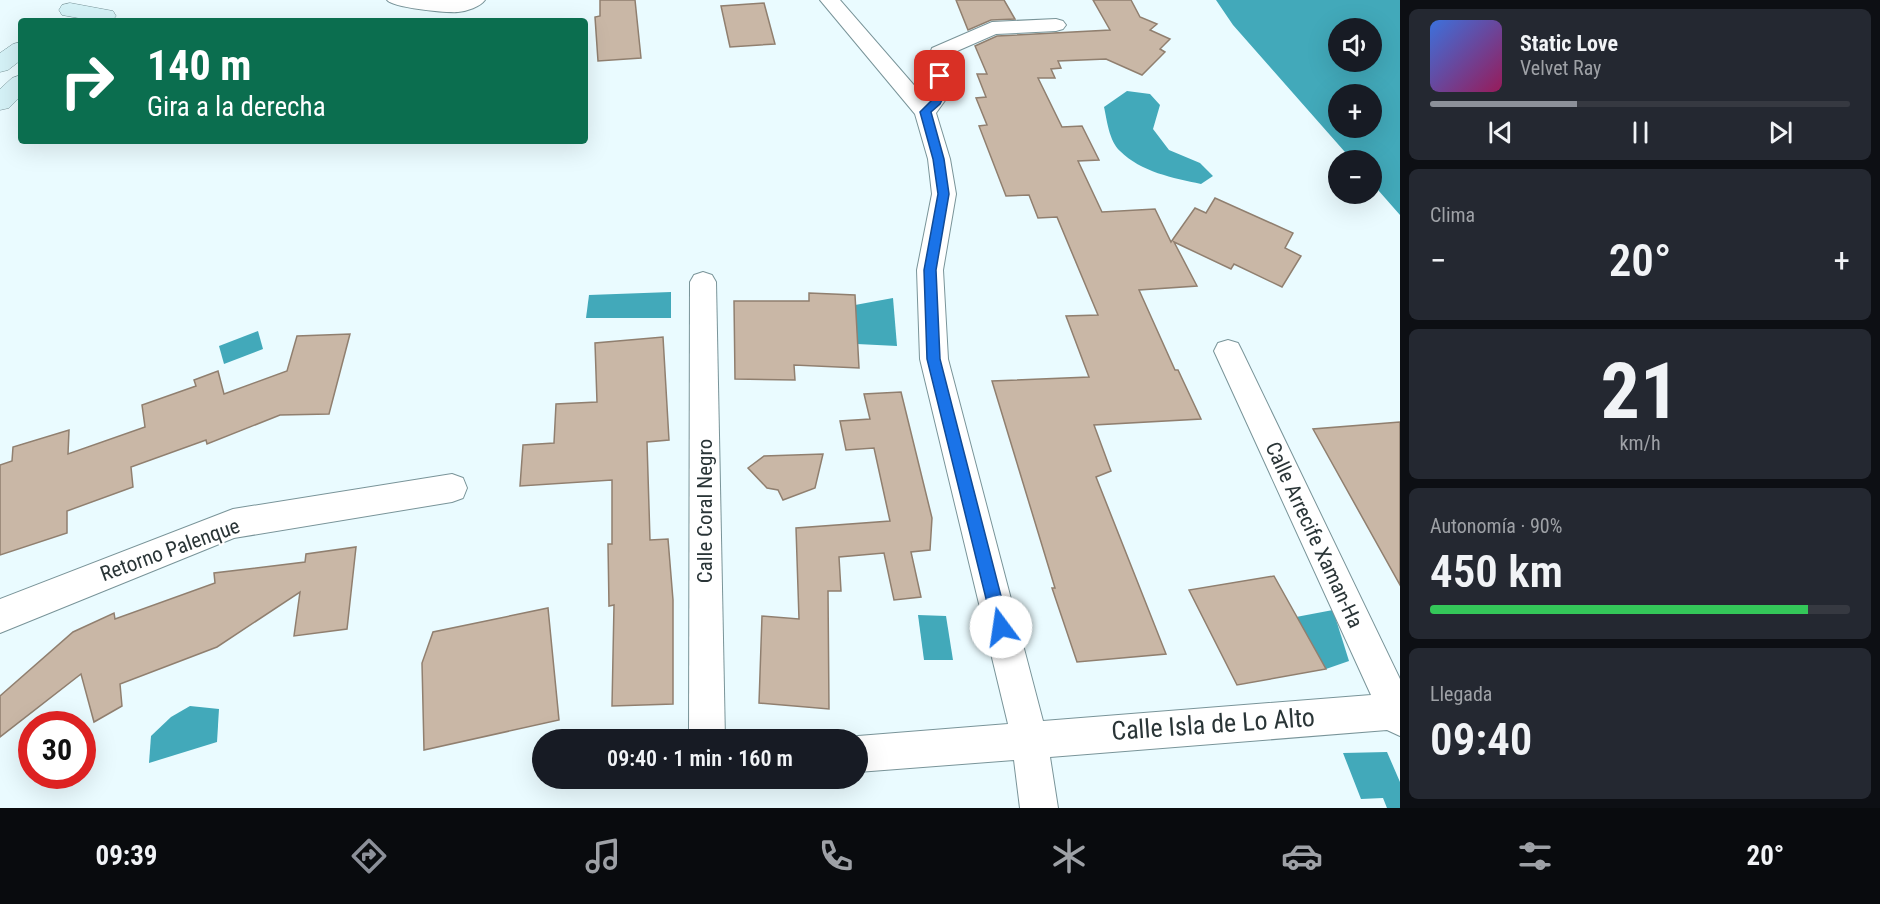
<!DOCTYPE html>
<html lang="es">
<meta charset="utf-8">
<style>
body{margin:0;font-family:"Roboto Condensed",sans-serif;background:#242831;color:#f1f3f6;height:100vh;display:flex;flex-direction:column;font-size:22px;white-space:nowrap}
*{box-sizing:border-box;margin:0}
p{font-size:20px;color:#9ea1a6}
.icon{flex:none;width:33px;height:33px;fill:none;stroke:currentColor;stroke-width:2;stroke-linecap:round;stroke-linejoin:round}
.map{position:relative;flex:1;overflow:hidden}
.panel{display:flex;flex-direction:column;gap:9px;padding:9px;background:#0d0f14;width:480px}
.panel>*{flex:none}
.hud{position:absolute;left:18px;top:18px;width:570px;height:126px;border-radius:6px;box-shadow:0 6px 24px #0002;background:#0b6e4f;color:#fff;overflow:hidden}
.controls{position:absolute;left:1328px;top:18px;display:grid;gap:12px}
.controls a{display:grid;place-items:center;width:54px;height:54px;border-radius:50%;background:#171b24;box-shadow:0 6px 24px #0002;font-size:30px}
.speed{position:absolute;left:18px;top:711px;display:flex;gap:12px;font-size:30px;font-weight:700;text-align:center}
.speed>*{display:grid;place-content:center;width:78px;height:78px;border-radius:50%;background:#171b24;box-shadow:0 6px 24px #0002;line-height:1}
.speed .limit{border:9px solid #d22;background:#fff;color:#111}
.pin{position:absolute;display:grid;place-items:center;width:51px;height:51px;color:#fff;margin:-26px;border-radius:12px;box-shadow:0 3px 9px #0006}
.me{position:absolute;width:66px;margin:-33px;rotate:346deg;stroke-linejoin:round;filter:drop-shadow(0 0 4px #0008)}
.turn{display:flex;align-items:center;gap:21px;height:126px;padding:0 30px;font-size:27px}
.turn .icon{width:78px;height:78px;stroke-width:2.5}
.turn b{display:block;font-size:42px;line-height:51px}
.big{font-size:45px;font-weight:600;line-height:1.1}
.panel .widget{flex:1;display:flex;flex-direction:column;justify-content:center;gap:9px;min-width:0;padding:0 21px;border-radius:9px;background:#242831}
.panel .dial{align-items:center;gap:0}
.dial b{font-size:78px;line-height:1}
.song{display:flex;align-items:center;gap:18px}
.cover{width:72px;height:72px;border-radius:9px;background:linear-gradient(135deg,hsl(220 70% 55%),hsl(330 70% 35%))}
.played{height:6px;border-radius:3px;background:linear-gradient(90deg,#8c9099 35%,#363941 35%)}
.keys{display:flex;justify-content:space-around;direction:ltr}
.heat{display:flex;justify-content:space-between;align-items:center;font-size:33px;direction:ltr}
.charge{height:9px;border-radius:4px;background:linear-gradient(90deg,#34c759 90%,#363941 0)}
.trip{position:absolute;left:532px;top:729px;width:336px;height:60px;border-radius:30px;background:#171b24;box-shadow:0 6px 24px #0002;font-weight:600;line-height:60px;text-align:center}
.tab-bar{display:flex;height:96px;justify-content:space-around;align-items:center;background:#090b0e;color:#9ea1a6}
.tab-bar .icon{width:42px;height:42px}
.tab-bar .current{color:#8c9099}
.tab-bar b{font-size:27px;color:#f1f3f6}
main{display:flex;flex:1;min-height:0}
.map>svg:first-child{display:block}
.water{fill:#42a9ba;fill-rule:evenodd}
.building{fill:#c9b7a6;stroke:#907f6f;stroke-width:1.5}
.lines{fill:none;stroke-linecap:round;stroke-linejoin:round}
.minor-casing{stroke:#799499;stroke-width:2}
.secondary-casing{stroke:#799499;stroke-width:1}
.minor{fill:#fff;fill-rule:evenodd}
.secondary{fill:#d5f2f7;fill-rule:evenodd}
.route{fill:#1a73e8;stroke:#114b97;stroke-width:1.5}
.labels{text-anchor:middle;stroke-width:4.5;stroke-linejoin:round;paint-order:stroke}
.street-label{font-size:21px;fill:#2a3537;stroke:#fff}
.near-street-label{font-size:26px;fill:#2a3537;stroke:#fff}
</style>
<main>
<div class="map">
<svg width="1400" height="808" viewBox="0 0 1400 808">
<rect width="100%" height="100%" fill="#eafbff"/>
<g class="water">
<path d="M1216,0H1400V215L1371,182V160H1352L1233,25ZM1371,28V62H1338V28ZM1371,94V128H1338V94Z"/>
<path d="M1127,91L1150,94L1160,105L1153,129L1169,150L1200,163L1213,176L1201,184C1173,178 1141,172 1120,151C1109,141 1107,120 1104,107Z"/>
<polygon points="671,292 671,318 586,318 589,295"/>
<polygon points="893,298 897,346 857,344 855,305"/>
<polygon points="258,331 263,349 224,364 219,346"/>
<polygon points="1333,610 1349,661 1326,669 1296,617"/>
<polygon points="918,615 946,616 953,660 924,660"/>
<polygon points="190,706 219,709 217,742 149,763 151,736 171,717"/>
<polygon points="1387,752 1400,782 1400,808 1387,808 1383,798 1361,799 1343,753"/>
</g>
<g class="building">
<polygon points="600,0 635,0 641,58 598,61 595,17 600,16"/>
<polygon points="956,0 1004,0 1015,19 991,20 968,30"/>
<polygon points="1093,0 1131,0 1140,17 1157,24 1150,30 1170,39 1160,49 1165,52 1142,75 1106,59 1058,61 1061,68 1051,69 1055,78 1038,78 1062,127 1082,126 1099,160 1078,161 1102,212 1155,209 1171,242 1195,208 1206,213 1215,198 1293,233 1285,248 1301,256 1282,287 1234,264 1231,269 1174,242 1197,286 1139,290 1175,370 1178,370 1201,419 1094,425 1111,471 1096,477 1166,654 1077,662 1052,588 1055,588 992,381 1089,377 1066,316 1098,315 1057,217 1038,218 1029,195 1006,196 979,126 987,125 976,98 986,97 977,74 987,74 975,46 997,36 1110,30"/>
<polygon points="764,3 775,44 730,47 721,6"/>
<polygon points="809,293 855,295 859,368 794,365 795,380 735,379 734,301 809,301"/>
<polygon points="350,334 329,414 280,415 207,444 206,440 131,467 133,487 67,511 67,533 0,555 0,465 12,461 13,447 69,430 68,454 145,427 142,405 196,386 194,380 218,371 224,394 287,371 297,336"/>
<polygon points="663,337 669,440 647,442 650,540 668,539 673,600 673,704 612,706 614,605 609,606 608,544 612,544 612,480 520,486 523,445 554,443 556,404 597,402 595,343"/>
<polygon points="901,392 932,518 930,550 911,552 921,597 894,600 884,553 839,557 841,591 828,591 829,709 759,703 762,616 799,619 796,528 890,521 874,448 846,450 840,421 870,419 864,394"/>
<polygon points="1400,422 1400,585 1313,429"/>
<polygon points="823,454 815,488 783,500 778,490 767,488 748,468 764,456"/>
<polygon points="356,547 347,629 294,636 300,592 217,647 120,684 122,706 94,722 81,674 0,737 0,696 73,632 114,613 115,619 215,583 214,573 305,562 306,554"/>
<polygon points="1274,576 1326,669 1237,685 1189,590"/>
<polygon points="548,608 559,720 424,750 422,663 433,632"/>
</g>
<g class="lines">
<g class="minor-casing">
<g id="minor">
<path d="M387,0H485C480,7 467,11 458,12C447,13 393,8 387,0Z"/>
<polygon points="820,0 840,0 926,99 932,88 926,64 932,48 992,22 1056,19 1063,21 1066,25 1063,29 1056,31 996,34 948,55 946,64 954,88 936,113 950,159 956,194 943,270 948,359 1043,721 1371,695 1214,351 1218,343 1228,340 1238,343 1242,351 1400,679 1400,736 1387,730 1050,757 1058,808 1020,808 1014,760 858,772 858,740 849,740 858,736 1008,724 920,359 917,270 932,194 928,159 915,114"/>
<polygon points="703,272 712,275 716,282 725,740 689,740 690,282 694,275"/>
<polygon points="452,474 463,478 467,488 463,498 452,502 234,538 0,633 0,599 233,509"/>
</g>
</g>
<g class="secondary-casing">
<g id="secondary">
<polygon points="70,3 113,11 116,16 112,21 95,21 62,15 59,10 62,5"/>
<polygon points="21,42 21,60 8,70 0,72 0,53 13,44"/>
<polygon points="21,75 21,96 9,108 0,110 0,89 12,78"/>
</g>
</g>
<use href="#minor" class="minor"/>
<use href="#secondary" class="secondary"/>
</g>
<polygon class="route" points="936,74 943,74 948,88 940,104 931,112 944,159 949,194 936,270 940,359 1009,627 1007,632 1001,635 996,632 993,627 927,359 924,270 938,194 933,159 920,112 932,100 938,88"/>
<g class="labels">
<g class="street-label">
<text transform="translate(705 511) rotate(-90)" y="7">Calle Coral Negro</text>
<text transform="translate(1314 535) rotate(65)" y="7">Calle Arrecife Xaman-Ha</text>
<text transform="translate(170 550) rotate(-20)" y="7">Retorno Palenque</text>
</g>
<g class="near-street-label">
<text transform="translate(1213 724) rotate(-4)" y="9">Calle Isla de Lo Alto</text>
</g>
</g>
</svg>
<div class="controls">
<a><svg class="icon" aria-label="sound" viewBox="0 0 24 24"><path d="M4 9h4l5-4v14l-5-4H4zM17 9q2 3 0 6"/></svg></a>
<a>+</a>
<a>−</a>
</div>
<div class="speed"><div class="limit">30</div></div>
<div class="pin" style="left:940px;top:76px;background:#d93025"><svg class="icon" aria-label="arrive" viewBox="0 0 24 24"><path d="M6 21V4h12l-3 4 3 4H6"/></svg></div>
<svg class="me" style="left:1001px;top:627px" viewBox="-20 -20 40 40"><circle r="19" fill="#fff"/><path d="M0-13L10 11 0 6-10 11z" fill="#1a73e8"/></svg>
<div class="trip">09:40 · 1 min · 160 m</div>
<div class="hud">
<div class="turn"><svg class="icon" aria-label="right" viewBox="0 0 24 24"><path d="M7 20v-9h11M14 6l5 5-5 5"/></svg><div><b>140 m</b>Gira a la derecha</div></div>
</div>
</div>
<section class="panel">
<div class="widget">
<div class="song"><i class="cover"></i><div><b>Static Love</b><p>Velvet Ray</p></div></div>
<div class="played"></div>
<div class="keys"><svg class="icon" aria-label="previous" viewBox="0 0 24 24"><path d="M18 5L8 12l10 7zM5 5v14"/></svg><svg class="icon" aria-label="pause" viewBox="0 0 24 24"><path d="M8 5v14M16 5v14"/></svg><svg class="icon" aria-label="next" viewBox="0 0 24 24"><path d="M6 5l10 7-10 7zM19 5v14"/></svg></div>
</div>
<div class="widget"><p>Clima</p>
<div class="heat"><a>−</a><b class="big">20°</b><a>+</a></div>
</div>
<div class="widget dial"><b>21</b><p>km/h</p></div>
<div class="widget"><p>Autonomía · 90%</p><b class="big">450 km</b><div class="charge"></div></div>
<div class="widget"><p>Llegada</p><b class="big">09:40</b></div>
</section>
</main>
<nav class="tab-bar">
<b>09:39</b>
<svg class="icon current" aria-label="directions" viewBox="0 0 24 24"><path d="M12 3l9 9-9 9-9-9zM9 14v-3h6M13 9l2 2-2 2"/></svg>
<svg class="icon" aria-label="music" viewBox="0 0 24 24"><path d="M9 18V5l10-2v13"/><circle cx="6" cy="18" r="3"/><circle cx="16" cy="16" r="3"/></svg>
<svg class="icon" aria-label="phone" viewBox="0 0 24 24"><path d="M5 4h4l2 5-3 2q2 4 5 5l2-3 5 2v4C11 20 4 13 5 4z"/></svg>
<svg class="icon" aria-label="climate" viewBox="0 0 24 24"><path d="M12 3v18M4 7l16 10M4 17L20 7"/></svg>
<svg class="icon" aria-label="car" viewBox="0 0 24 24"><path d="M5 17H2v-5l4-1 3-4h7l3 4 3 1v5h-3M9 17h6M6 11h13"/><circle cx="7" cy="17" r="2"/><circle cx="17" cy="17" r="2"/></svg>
<svg class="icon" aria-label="filters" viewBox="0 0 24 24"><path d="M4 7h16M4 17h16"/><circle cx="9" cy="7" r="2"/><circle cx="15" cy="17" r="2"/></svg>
<b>20°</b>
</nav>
